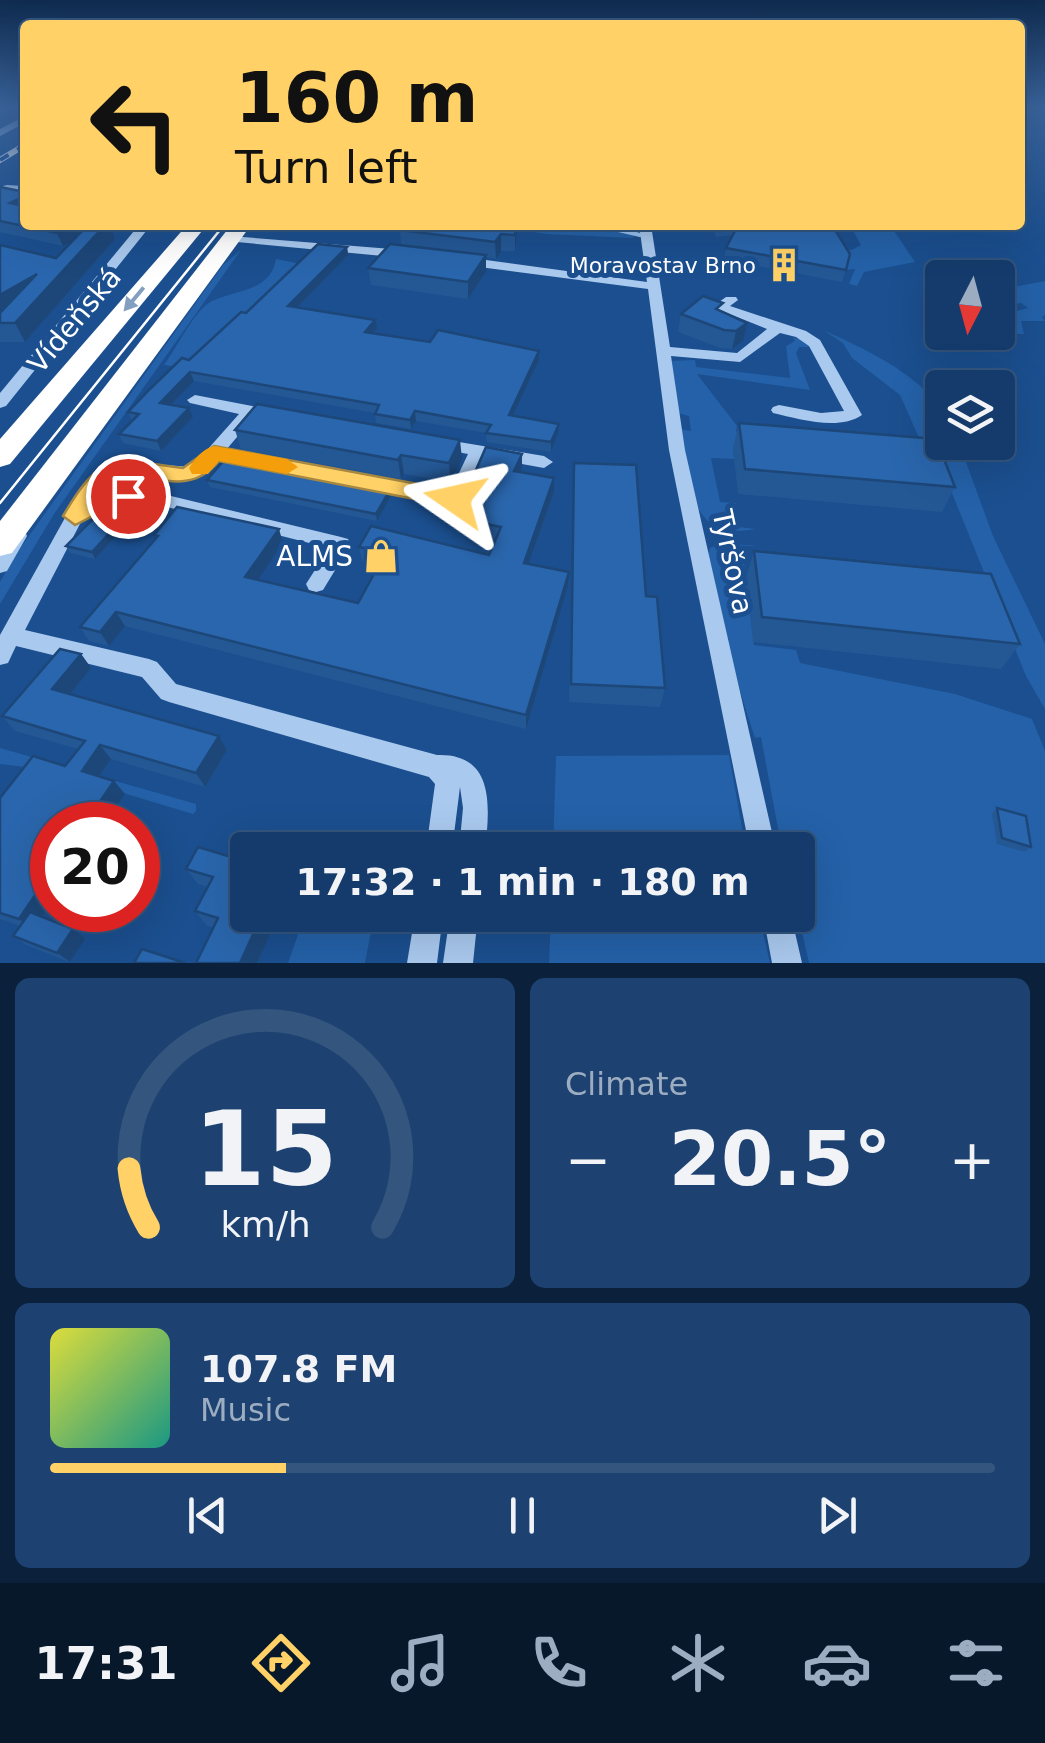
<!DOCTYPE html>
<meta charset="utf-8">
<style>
body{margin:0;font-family:"DejaVu Sans",sans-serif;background:#1d4271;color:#f1f3f6;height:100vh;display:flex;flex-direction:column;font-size:38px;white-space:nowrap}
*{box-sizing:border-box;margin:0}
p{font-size:32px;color:#9dadc1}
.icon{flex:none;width:55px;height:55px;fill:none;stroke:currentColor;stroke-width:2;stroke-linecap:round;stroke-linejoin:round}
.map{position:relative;height:963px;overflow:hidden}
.sheet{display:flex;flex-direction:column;gap:15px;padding:15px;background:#0b203b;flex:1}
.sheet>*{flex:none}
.banner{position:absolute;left:20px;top:20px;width:1005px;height:210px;border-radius:10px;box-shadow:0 10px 40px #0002,0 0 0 2px #33557e;background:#ffd166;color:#111;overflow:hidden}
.needle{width:65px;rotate:186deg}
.tools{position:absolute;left:925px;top:260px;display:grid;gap:20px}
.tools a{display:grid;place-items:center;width:90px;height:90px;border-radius:10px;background:#143b6b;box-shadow:0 10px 40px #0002,0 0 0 2px #33557e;font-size:50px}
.speed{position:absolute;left:30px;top:802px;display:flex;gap:20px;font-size:50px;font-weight:700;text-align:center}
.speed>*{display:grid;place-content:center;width:130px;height:130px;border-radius:50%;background:#143b6b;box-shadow:0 10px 40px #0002,0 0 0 2px #33557e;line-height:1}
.speed .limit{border:15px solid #d22;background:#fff;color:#111}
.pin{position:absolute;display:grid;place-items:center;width:85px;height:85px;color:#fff;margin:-42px;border:5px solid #fff;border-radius:50%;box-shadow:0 2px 10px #0007}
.me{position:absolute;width:110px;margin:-55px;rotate:281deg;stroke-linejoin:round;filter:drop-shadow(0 0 8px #0008)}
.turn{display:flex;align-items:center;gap:35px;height:210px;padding:0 50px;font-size:45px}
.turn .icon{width:130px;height:130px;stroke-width:2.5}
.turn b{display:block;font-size:70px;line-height:85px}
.big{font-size:75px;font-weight:700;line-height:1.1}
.sheet .tile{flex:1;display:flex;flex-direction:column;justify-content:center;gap:15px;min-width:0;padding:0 35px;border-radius:15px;background:#1d4271}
.sheet .dial{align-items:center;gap:0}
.dial svg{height:260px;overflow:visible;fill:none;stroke:#33557e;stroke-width:7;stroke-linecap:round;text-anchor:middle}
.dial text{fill:#f1f3f6;stroke:none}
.song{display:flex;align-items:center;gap:30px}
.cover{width:120px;height:120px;border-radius:15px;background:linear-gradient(135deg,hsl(60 70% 55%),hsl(170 70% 35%))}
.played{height:10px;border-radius:5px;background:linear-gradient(90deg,#ffd166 25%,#33557e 25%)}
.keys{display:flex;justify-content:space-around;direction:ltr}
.heat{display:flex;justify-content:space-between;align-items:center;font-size:55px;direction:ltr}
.sheet .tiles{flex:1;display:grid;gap:15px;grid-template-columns:1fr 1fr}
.tile:last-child{grid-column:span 2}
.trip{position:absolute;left:230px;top:832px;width:585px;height:100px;border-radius:10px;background:#143b6b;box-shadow:0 10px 40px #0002,0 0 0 2px #33557e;font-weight:700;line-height:100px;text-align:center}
.menu{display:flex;height:160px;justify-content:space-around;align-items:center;background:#08182b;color:#9dadc1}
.menu .icon{width:70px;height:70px}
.menu .on{color:#ffd166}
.menu b{font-size:45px;color:#f1f3f6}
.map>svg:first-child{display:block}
.green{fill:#2461a8}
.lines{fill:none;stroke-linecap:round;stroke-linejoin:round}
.stream{stroke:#9cc4f0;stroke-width:4}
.minor{fill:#a9c9ee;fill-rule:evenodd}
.highway{fill:#fff;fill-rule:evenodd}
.tram{stroke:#fff;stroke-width:2.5}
.rail-casing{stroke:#fff;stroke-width:6}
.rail{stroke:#1b4f8f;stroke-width:4;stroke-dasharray:10;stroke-linecap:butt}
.wall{fill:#245895}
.shaded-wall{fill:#1d4779}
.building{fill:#2a66ad;stroke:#1d4779;stroke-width:2.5}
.oneway{fill:#829ec1}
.route{fill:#ffd166;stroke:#a68842;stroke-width:2.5}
.slow{fill:#f59e0b}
.labels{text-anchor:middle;stroke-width:10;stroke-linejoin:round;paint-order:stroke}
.far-poi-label{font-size:22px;fill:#fff;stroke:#1b4f8f;text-anchor:end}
.street-label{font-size:28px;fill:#fff;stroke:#1b4f8f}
.poi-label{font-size:28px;fill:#fff;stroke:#1b4f8f;text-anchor:end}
</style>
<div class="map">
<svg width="1045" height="963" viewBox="0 0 1045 963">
<rect width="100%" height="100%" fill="#1b4f8f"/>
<g class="green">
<polygon points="535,225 637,225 639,233 632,238 546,234 534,232"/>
<polygon points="850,225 890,225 915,262 864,272 857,286 849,284 855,269 845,270 814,253 852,250 861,245"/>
<polygon points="241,250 54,514 0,604 0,582 16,554 223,265"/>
<path d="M276,259L301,264L194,369L164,365C177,347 190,319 206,305C226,289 270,296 276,259Z"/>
<polygon points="1045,281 1045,315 1042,317 1045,321 1021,321 1024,334 1011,334 1005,314 1028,308 1021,303 998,305 998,290"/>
<path d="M823,330C863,348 918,373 942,411V442L959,443L993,536L1045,644V709L1026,676L941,466L927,456L900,395L852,358L843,343Z"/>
<path d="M793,338L802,339L812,347H799L796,353L810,390L697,374L737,426L736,431L747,447L733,446L734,459L711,458L720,502L736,503L739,527L756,529C685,542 691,480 680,429L691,431L689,416L678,413L670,361L695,360L696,367L790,378L786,346L795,341Z"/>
<path d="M722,543L758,546H742L754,645L796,650L800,663L955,694L1032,719L1045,751V963H809L798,914V850H782L761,737L755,738C734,678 722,616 708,554L710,548Z"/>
<polygon points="0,748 196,804 196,811 193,814 43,769 0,764"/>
<polygon points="729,755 746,850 553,850 556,756"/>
<polygon points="305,915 374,915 365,963 288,963"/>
<polygon points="551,915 759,915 770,963 549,963"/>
</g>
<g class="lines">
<polyline class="stream" points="597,225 640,235"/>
<g class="minor">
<polygon points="25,116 25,123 0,136 0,129"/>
<polygon points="7,185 25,186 25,192 3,190 3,186"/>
<polygon points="139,225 151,225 6,406 0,408 0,393"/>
<path d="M639,225H651L670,347L737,353L767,329L712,307L726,297H736L738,300L730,306L806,331L820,340L862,415C839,431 799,419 773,413L771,410L773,407L779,405L821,413L844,411L809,346L796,337L780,333L740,362L671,356L685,450L776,850H750L669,450L648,289L464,265L458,261L464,257L647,282Z"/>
<polygon points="230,236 404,250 410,254 404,258 226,241 226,237"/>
<path d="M195,395L273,410L281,415L273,420L254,417L226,450L450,492L468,454L435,448L433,444L435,440L441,439L544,456L553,462L544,468L484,457L464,499L455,505L218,459L203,476L197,478C157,483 121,456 95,498L129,490L171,496L341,537L348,539L351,544L323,590L316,592L309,590L306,584L329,548L171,508L129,502L109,506L82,520L25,630L149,659L157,662L176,684L437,755C495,753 490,807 485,850H459L463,808L460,787L452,850H426L435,784L429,777L169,702L161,699L142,677L16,646L8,663L0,665V635L66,516L92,476L105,466L122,462L192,467L239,414L190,403L187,400Z"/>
<polygon points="18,529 25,531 27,536 7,571 0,573 0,549 11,531"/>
<polygon points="415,915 443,915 437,963 407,963"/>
<polygon points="450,915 478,915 473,963 443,963"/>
<polygon points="763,915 791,915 802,963 772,963"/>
</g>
<g class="highway">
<polygon points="187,225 207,225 10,464 0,467 0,439"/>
<polygon points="231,225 251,225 12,553 0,556 0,521"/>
</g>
<polyline class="tram" points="0,503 224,225"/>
<g class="rail-casing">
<polyline id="rail" points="0,160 25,145"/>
</g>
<use href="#rail" class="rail"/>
</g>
<g class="wall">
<polygon points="0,187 25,225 84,228 115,239 25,342 0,342 0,245 56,258 71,242 63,246 0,232"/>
<polygon points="518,225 515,251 501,251 496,259 486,257 486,272 468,299 371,285 368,268 401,246 400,230"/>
<polygon points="712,225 832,225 850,254 842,282 724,260 726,248 733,235 716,237"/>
<polygon points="347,247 348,255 297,308 377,328 373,333 539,360 513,416 559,424 558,433 551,452 487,442 486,433 416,421 411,429 376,423 375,413 194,381 171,405 193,417 161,451 123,443 119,434 132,421 128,412 246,313"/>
<polygon points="721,312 743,341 732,349 720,348 678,332 681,314"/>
<polygon points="739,423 955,487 942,512 738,494 733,448"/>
<polygon points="235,430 462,459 450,482 404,474 401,479 241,449"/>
<polygon points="574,463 646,596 665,688 660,707 569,702"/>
<polygon points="522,468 520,472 554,478 554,492 529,564 568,586 526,729 125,626 109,646 89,641 80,627 156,539 154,535 283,543 257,580 358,603 379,564 362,561 359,547 489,555 495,540 456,532 455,518"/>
<polygon points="207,480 391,496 377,521 210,487"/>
<polygon points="137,503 140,510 95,559 70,553 66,546"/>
<polygon points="754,551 1020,644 1001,669 753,642 746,577"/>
<polygon points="81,654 91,668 70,694 219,736 227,750 205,787 111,759 99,776 114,781 125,794 104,825 52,825 52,902 42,917 85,939 70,962 26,945 13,936 20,926 0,919 0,798 65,766 78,749 15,731 2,716"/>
<polygon points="997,808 1031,847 1025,852 997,844 992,814"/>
<polygon points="198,847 248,915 279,915 257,963 214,928 207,926 195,911 208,887 198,884 186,869"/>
</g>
<g class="shaded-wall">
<polygon points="15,108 25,108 25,114 0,128 0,116"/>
<polygon points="25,196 25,212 10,203"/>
<polygon points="72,225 83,225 85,230 82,236 63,246 57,233"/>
<polygon points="105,225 110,225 115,239 25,342 15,323 0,319 0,295 37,274"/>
<polygon points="516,225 518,225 515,251 515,235"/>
<polygon points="501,234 501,251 496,259 495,242"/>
<polygon points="347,247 348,255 290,315 288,306"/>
<polygon points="486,255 486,272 468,299 468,282"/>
<polygon points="375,320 377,328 367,341 365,332"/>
<polygon points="747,323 743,341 732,349 736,331"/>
<polygon points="539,351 539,360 509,424 509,415"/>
<polygon points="190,372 194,381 164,412 160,403"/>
<polygon points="189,408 193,417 161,451 157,441"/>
<polygon points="415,411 416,421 411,429 410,420"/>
<polygon points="559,424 558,433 551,452 551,442"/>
<polygon points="460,440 462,459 450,482 449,463"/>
<polygon points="522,454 522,468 514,485 514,471"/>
<polygon points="401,455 404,474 401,479 398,460"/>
<polygon points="554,478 554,492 524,577 524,563"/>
<polygon points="390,490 391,496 377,521 376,514"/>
<polygon points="137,503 140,510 95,559 92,552"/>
<polygon points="279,529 283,543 250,591 245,577"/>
<polygon points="569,572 568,586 526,729 526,715"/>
<polygon points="116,612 125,626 109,646 100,632"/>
<polygon points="81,654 91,668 63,703 52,689"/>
<polygon points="219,736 227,750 205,787 196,773"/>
<polygon points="100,745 111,759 93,785 82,771"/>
<polygon points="114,781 125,794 104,825 84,825"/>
<polygon points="52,870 52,902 33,930 19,919"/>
<polygon points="262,915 279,915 257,963 240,963"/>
<polygon points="73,929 85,939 70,962 57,953"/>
</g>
<g class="building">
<polygon points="0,108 15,108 0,116"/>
<polygon points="0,187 25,192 25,196 10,203 25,206 25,225 72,225 57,233 0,221"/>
<polygon points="88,225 105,225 15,323 0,323 0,313 37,274 0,295 0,245 56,258"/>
<polygon points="402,225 516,225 515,235 501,234 495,242 400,230"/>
<polygon points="738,225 832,225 850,254 846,270 726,248"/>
<polygon points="318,244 347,247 288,306 375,320 365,332 430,342 438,330 539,351 509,415 559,424 551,442 486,433 491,425 415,411 410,420 375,414 379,405 190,372 160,403 189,408 157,441 119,434 139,414 128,412 150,389 182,358 189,360 241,312 246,313"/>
<polygon points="390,244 486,255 468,282 368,268"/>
<polygon points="703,296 723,303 716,309 747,323 736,331 724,330 681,314"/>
<polygon points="257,404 460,440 449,463 401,455 398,460 235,430"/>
<polygon points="739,423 936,439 955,487 745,469"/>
<polygon points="486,447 522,454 514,471 554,478 524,563 569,572 526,715 116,612 100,632 80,627 158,536 154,535 177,507 279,529 245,577 358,603 386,552 359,547 371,526 489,555 501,527 455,518"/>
<polygon points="226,458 390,490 376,514 207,480"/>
<polygon points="574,463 636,465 646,596 657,597 665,688 571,684"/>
<polygon points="109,503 137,503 92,552 66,546"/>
<polygon points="754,551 991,574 1020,644 762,617"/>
<polygon points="60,649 81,654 52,689 219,736 196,773 100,745 82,771 114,781 84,825 52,825 52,870 19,919 0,913 0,798 33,756 65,766 85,741 2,716"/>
<polygon points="997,808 1026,816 1031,847 1002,838"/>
<polygon points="198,847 248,862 248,915 262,915 240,963 196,963 218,918 195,911 213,877 186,869"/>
<polygon points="30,912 73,929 57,953 13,936"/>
<polygon points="142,949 185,963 134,963"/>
</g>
<defs><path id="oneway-solid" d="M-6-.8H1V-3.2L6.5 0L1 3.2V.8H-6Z" transform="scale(2.5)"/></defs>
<use class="oneway" href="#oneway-solid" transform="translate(134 299) rotate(130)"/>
<linearGradient id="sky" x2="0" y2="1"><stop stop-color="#0f2b4f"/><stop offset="0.44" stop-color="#39639b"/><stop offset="1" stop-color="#39639b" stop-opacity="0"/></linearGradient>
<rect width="1045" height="243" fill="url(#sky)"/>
<path class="route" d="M214,446L455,491L466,499L455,507L219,461C178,510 129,450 102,493L137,490L140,496L137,502L111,507L75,525L63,516C102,450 112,459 183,468Z"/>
<path class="slow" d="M214,446L287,459L298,467L287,474L219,461L208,474H192L189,468C195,459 202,449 214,446Z"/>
<defs>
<g id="building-bare" transform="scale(2.7)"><path d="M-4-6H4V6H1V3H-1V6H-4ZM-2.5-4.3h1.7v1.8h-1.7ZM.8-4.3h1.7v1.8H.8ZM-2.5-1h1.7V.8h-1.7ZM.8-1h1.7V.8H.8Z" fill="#ffd166" stroke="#1b4f8f" stroke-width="2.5" paint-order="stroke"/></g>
<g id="shop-bare" transform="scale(2.7)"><path d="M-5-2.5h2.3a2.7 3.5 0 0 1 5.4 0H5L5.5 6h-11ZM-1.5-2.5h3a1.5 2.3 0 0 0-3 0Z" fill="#ffd166" stroke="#1b4f8f" stroke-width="2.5" paint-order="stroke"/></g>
</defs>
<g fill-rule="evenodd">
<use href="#building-bare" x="784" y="265"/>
<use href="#shop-bare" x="381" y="556"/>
</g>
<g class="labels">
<g class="far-poi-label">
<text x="756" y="273">Moravostav Brno</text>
</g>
<g class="street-label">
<text transform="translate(74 320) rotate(-50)" y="10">Vídeňská</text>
<text transform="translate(733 562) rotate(78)" y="10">Tyršova</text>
</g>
<g class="poi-label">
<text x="353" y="566">ALMS</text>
</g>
</g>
</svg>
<div class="tools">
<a><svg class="needle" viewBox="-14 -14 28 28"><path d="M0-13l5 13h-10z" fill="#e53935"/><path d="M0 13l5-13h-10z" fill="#9dadc1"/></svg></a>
<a><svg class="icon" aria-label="layers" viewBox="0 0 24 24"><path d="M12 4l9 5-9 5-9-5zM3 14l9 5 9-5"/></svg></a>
</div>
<div class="speed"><div class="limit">20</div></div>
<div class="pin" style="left:128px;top:496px;background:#d93025"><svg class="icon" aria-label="arrive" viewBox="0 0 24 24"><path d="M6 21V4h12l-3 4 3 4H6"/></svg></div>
<svg class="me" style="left:455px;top:499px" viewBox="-20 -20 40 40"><path d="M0-17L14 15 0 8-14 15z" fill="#ffd166" stroke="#fff" stroke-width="4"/></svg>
<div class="trip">17:32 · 1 min · 180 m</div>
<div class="banner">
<div class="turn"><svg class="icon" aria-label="left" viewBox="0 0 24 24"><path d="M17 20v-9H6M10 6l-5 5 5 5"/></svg><div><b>160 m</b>Turn left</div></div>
</div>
</div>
<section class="sheet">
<div class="tiles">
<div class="tile dial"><svg viewBox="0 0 100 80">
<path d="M14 69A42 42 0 1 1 86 69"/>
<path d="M14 69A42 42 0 0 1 8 51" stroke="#ffd166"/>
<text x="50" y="56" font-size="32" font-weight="700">15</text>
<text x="50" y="72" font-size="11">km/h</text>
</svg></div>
<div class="tile"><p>Climate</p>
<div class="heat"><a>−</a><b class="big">20.5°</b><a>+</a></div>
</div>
<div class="tile">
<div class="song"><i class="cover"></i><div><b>107.8 FM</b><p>Music</p></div></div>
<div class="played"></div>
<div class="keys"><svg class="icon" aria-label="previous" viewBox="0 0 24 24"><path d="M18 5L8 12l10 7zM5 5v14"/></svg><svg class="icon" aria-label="pause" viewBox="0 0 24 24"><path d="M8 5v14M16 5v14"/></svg><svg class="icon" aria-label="next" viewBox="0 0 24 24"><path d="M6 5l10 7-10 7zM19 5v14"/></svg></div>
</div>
</div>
</section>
<nav class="menu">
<b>17:31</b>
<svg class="icon on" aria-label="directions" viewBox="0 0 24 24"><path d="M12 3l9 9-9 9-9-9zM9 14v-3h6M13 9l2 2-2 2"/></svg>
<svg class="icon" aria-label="music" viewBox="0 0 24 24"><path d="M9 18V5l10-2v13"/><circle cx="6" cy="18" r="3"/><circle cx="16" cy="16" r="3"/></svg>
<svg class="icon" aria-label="phone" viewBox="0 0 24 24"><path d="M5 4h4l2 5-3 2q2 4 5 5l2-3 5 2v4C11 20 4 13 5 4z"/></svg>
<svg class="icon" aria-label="climate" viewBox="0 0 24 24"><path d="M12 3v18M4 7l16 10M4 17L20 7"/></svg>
<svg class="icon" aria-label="car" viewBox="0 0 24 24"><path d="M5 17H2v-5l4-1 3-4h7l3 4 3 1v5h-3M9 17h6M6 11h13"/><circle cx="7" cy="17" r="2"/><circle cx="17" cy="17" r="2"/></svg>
<svg class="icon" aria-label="filters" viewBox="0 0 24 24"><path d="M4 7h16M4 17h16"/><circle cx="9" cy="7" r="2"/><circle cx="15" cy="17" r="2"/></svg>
</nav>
